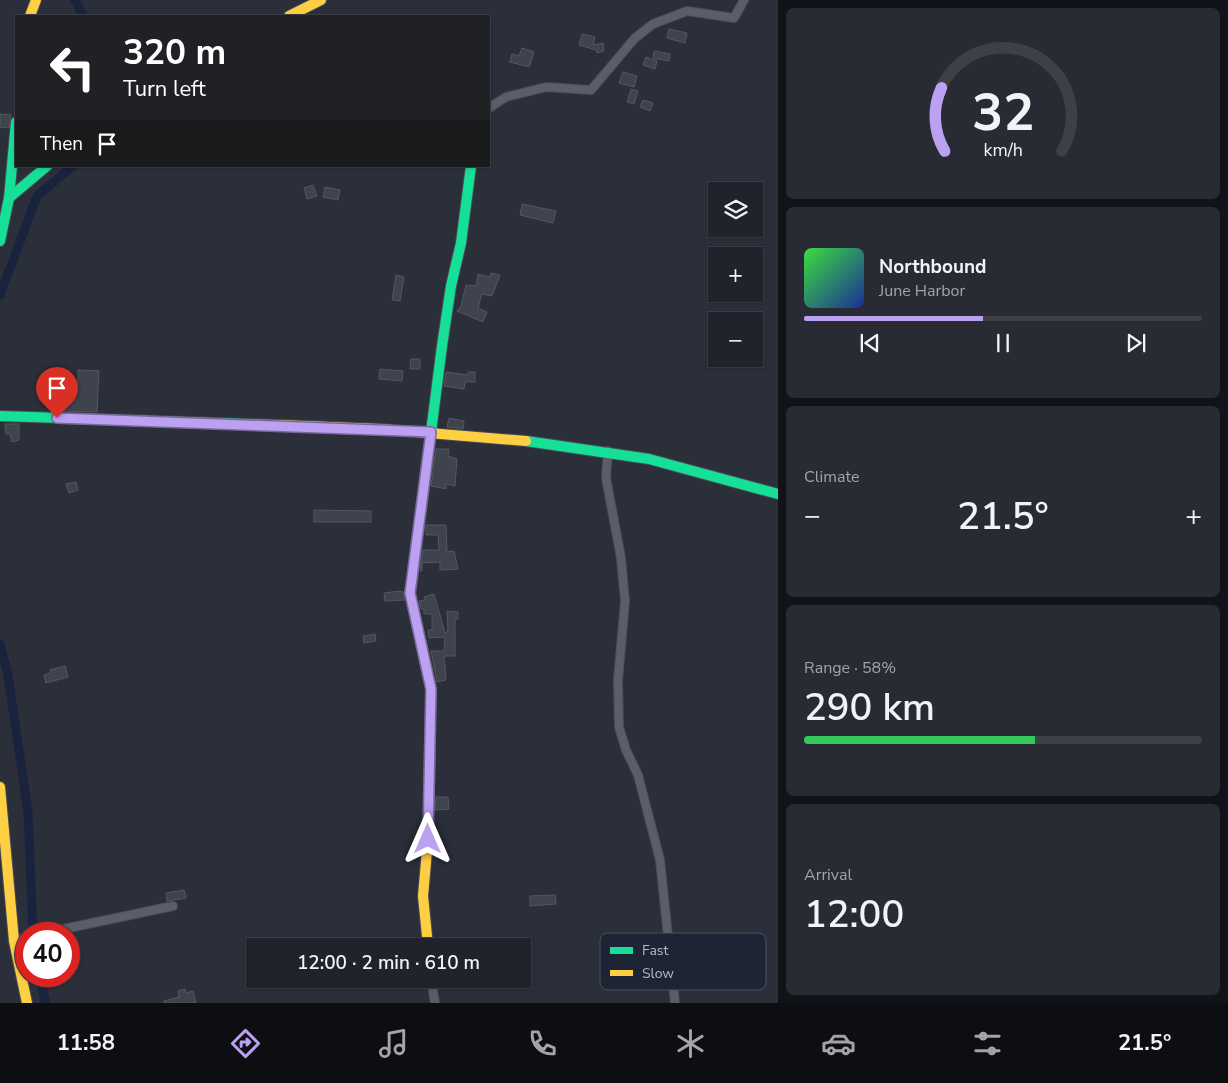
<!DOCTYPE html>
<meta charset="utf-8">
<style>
body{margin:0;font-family:"Nunito Sans",sans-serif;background:#282b33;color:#f1f3f6;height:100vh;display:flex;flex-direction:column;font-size:19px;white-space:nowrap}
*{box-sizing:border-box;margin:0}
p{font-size:16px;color:#a2a4a9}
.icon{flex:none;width:28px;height:28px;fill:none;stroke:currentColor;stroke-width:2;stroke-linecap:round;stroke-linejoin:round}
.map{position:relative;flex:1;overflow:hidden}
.details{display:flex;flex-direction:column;gap:8px;padding:8px;background:#121318;width:450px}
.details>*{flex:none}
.hud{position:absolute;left:15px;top:15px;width:475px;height:152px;border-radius:0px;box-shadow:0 1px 4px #0004,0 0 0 1px #3d4047;background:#202124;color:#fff;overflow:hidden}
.buttons{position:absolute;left:708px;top:182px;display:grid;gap:10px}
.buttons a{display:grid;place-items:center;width:55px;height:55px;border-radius:0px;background:#20232b;box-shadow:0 1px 4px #0004,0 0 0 1px #3d4047;font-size:25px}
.speed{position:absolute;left:15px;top:922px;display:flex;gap:10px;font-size:25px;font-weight:700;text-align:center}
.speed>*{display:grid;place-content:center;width:65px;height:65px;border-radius:50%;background:#20232b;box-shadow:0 1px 4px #0004,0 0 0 1px #3d4047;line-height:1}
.speed .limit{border:8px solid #d22;background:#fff;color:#111}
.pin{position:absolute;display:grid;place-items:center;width:42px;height:42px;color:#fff;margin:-51px -21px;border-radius:50% 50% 50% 0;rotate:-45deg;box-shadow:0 0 5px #0007}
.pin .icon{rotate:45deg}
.me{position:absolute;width:55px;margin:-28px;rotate:0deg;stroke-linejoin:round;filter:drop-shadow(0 0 4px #0008)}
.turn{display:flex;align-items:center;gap:18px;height:105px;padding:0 25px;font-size:22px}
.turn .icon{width:65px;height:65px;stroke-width:2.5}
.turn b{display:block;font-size:35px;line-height:42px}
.then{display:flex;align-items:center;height:48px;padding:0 25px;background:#0003;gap:10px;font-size:19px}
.big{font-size:38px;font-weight:600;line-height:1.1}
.details .widget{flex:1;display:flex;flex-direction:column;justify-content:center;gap:8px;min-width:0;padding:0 18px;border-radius:8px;background:#282b33}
.details .dial{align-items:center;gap:0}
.dial svg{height:130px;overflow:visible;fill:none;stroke:#3d4047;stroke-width:7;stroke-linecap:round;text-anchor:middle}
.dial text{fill:#f1f3f6;stroke:none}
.song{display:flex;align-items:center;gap:15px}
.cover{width:60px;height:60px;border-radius:8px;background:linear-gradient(135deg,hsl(120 70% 55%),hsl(230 70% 35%))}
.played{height:5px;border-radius:2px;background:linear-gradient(90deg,#bca0f2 45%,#3d4047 45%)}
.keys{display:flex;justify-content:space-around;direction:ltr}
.heat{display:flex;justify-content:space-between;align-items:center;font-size:28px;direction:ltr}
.charge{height:8px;border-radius:4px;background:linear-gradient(90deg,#34c759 58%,#3d4047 0)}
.trip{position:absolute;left:246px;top:938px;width:285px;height:50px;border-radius:0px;background:#20232b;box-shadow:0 1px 4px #0004,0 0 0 1px #3d4047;font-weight:600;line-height:50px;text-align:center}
.menu{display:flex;height:80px;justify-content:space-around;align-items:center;background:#0d0e11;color:#a2a4a9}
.menu .icon{width:35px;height:35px}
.menu .on{color:#bca0f2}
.menu b{font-size:22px;color:#f1f3f6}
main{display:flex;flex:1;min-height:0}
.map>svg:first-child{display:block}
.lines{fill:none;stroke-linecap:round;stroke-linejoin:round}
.canal{stroke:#19233e;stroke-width:9}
.building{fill:#3f434d;stroke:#535761}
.street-casing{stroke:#494c56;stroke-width:10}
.fast-casing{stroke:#494c56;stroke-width:12}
.slow-casing{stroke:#494c56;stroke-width:12}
.street{stroke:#5b5e67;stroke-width:8}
.fast{stroke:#16e098;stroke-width:10}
.slow{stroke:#ffcf43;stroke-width:10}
.route-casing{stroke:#7a689d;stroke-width:12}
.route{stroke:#bca0f2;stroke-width:9}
.key{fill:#1e2434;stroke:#4b5161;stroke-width:1}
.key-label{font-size:14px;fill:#b5baca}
</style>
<main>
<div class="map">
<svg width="778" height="1003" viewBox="0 0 778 1003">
<rect width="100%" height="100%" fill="#2b2f39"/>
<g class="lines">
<g class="canal">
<polyline points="75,0 83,16"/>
<polyline points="0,295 37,196 73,166"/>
<polyline points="0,644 8,675 28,812 33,934"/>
<polyline points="39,976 46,1003"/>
</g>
</g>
<g class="building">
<polygon points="669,29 687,33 685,43 667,38"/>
<polygon points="582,34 595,37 593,45 603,43 604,51 597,53 596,50 579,45"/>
<polygon points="522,48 534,52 529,67 510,62 512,54 519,56"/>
<polygon points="654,51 670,54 669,61 653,58"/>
<polygon points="646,57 657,61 655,69 643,65"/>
<polygon points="623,72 637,76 634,87 619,83"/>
<polygon points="631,89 638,91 634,104 627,102"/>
<polygon points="643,100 653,103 650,111 640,107"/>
<polygon points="0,114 11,115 9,128 0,127"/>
<polygon points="313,185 317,196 307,199 304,188"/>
<polygon points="325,187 340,190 338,200 323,197"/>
<polygon points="522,204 556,211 553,223 520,215"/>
<polygon points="491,273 500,275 492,296 482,294 478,308 487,312 483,322 457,311 461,306 466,285 476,286 478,274 490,277"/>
<polygon points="396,275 404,277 400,301 392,300"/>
<polygon points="411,359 420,359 420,369 410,369"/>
<polygon points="380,369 403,371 402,381 379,379"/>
<polygon points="78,370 99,371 97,412 58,411 62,381 78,384"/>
<polygon points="446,372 468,375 468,372 475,372 475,382 465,382 464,389 444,386"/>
<polygon points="449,418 464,421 463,429 447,427"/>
<polygon points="5,424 19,424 19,440 12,442 10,434 6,434"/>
<polygon points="436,449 449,449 448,456 457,459 455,486 446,484 446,489 431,486"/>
<polygon points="76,482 78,490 69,493 66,484"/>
<polygon points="314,510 371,511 371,522 314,522"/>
<polygon points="426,525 446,525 447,552 454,551 458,569 440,570 440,562 422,563 422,571 420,571 423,550 439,550 438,535 426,535"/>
<polygon points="400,591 403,592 405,600 385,601 384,593"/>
<polygon points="434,594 445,633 448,631 447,611 458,612 458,619 455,619 455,656 444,656 446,680 437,682 431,651 444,651 445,637 429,638 428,630 432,630 432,614 424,614 424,609 421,609 419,601 425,600 424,597"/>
<polygon points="375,634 376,641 364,643 363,636"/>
<polygon points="65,666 68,677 46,683 44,675 51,673 50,670"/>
<polygon points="436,797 448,797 449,809 435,810"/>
<polygon points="184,890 186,898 167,901 166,893"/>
<polygon points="555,895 556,904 530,906 530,896"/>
<polygon points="185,989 186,993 193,991 196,1003 164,1003 164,1001 179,997 178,991"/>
</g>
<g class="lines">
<g class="street-casing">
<g id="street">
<polyline points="489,108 506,97 546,87 591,90 635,38 653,24 687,11 734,18 744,0"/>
<polyline points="608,451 606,478 621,558 625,601 618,680 619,727 626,750 638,775 660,860 675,1003"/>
<polyline points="40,934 173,906"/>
<polyline points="14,941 26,937"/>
<polyline points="431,979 435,1003"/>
</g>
</g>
<g class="fast-casing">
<g id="fast">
<polyline points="9,198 47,166"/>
<polyline points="0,241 9,198 16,122"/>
<polyline points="0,416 280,425"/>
<polyline points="526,441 649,459 778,494"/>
<polyline points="413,573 442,346 451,286 461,243 471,166"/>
</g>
</g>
<g class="slow-casing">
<g id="slow">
<polyline points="30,16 36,0"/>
<polyline points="289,16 321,0"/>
<polyline points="280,425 380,429 526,441"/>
<polyline points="413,573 410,593 431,689 428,839 423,896 428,946"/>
<polyline points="0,787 14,941 27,1003"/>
</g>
</g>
<use href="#street" class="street"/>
<use href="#fast" class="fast"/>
<use href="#slow" class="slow"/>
</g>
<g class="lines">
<g class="route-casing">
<polyline id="route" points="57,418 431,432 410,593 431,689 428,839"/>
</g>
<use href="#route" class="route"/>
</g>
<rect x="600" y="933" width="166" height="57" rx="8" class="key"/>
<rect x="610" y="947" width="23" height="7" fill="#16e098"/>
<rect x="610" y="970" width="23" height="6" fill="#ffcf43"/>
<g class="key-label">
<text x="642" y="955">Fast</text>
<text x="642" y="978">Slow</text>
</g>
</svg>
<div class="buttons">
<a><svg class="icon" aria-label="layers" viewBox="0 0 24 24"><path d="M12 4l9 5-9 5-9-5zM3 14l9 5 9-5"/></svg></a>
<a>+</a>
<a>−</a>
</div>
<div class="speed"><div class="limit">40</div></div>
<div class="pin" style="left:57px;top:418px;background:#d93025"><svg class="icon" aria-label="arrive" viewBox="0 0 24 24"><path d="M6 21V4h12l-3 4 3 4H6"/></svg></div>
<svg class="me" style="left:428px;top:839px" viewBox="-20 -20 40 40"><path d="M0-17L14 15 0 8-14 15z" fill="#bca0f2" stroke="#fff" stroke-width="4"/></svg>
<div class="trip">12:00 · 2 min · 610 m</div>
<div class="hud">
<div class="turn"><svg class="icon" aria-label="left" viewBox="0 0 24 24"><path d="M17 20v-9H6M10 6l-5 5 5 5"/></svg><div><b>320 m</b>Turn left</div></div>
<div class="then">Then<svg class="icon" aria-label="arrive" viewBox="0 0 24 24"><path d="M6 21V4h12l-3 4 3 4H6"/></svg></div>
</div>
</div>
<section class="details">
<div class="widget dial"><svg viewBox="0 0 100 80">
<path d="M14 69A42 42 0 1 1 86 69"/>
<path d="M14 69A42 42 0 0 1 12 30" stroke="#bca0f2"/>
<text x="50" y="56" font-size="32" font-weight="700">32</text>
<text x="50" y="72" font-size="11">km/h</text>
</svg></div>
<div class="widget">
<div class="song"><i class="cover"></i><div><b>Northbound</b><p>June Harbor</p></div></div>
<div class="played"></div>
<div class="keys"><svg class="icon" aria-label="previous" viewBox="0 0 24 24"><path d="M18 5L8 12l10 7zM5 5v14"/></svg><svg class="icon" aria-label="pause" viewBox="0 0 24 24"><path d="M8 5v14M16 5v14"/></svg><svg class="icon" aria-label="next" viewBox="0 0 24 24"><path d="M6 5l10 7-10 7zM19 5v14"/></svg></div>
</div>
<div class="widget"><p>Climate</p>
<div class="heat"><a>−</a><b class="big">21.5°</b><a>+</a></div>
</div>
<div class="widget"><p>Range · 58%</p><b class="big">290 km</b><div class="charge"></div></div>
<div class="widget"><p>Arrival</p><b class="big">12:00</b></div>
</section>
</main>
<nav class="menu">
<b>11:58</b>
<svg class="icon on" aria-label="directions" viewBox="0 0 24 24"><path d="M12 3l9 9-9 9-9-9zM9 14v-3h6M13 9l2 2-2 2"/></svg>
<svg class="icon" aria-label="music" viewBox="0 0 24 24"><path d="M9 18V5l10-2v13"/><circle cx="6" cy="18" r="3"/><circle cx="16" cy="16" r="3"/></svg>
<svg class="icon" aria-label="phone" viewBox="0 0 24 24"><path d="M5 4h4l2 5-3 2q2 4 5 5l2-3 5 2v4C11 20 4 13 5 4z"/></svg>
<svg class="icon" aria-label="climate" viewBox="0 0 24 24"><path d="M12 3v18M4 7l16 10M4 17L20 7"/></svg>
<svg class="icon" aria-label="car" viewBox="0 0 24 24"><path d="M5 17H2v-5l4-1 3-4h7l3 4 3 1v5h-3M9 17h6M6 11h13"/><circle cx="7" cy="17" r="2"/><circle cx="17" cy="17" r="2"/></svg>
<svg class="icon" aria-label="filters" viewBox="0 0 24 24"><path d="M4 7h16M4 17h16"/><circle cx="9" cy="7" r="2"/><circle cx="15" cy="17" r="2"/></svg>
<b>21.5°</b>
</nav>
